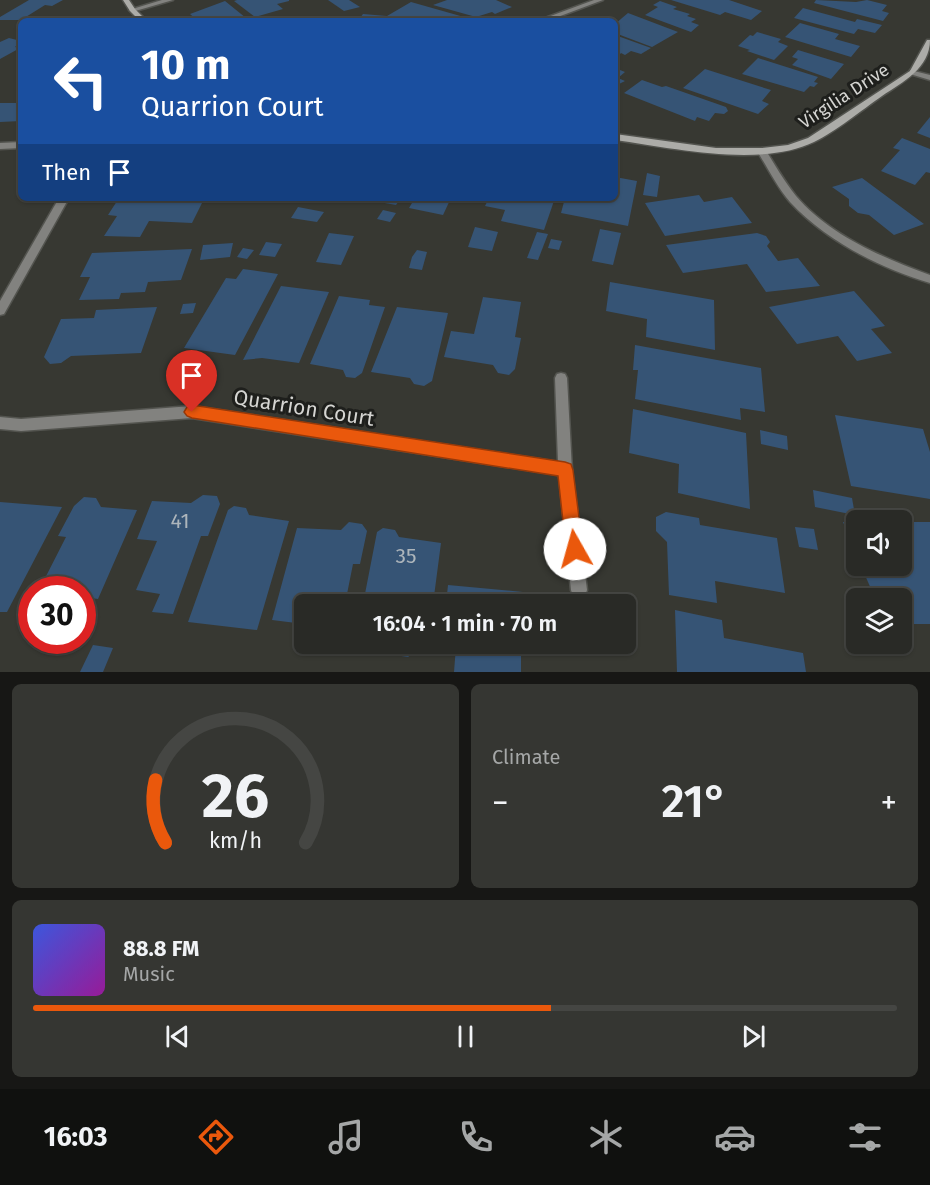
<!DOCTYPE html>
<meta charset="utf-8">
<style>
body{margin:0;font-family:"Fira Sans",sans-serif;background:#353632;color:#f1f3f6;height:100vh;display:flex;flex-direction:column;font-size:22px;white-space:nowrap}
*{box-sizing:border-box;margin:0}
p{font-size:20px;color:#a5a7a7}
.icon{flex:none;width:33px;height:33px;fill:none;stroke:currentColor;stroke-width:2;stroke-linecap:round;stroke-linejoin:round}
.map{position:relative;height:672px;overflow:hidden}
.drawer{display:flex;flex-direction:column;gap:12px;padding:12px;background:#171715;flex:1}
.drawer>*{flex:none}
.top-card{position:absolute;left:18px;top:18px;width:600px;height:183px;border-radius:9px;box-shadow:0 2px 4px #0004,0 0 0 2px #454643;background:#1a4fa0;color:#fff;overflow:hidden}
.controls{position:absolute;left:846px;top:510px;display:grid;gap:12px}
.controls a{display:grid;place-items:center;width:66px;height:66px;border-radius:9px;background:#292a26;box-shadow:0 2px 4px #0004,0 0 0 2px #454643;font-size:30px}
.speed{position:absolute;left:18px;top:576px;display:flex;gap:12px;font-size:30px;font-weight:700;text-align:center}
.speed>*{display:grid;place-content:center;width:78px;height:78px;border-radius:50%;background:#292a26;box-shadow:0 2px 4px #0004,0 0 0 2px #454643;line-height:1}
.speed .limit{border:9px solid #d22;background:#fff;color:#111}
.pin{position:absolute;display:grid;place-items:center;width:51px;height:51px;color:#fff;margin:-62px -26px;border-radius:50% 50% 50% 0;rotate:-45deg;box-shadow:0 0 6px #0007}
.pin .icon{rotate:45deg}
.me{position:absolute;width:66px;margin:-33px;rotate:353deg;stroke-linejoin:round;filter:drop-shadow(0 0 4px #0008)}
.turn{display:flex;align-items:center;gap:21px;height:126px;padding:0 24px;font-size:27px}
.turn .icon{width:78px;height:78px;stroke-width:2.5}
.turn b{display:block;font-size:42px;line-height:51px}
.then{display:flex;align-items:center;height:57px;padding:0 24px;background:#0003;gap:12px;font-size:22px}
.big{font-size:45px;font-weight:600;line-height:1.1}
.drawer .widget{flex:1;display:flex;flex-direction:column;justify-content:center;gap:9px;min-width:0;padding:0 21px;border-radius:9px;background:#353632}
.drawer .dial{align-items:center;gap:0}
.dial svg{height:156px;overflow:visible;fill:none;stroke:#454643;stroke-width:7;stroke-linecap:round;text-anchor:middle}
.dial text{fill:#f1f3f6;stroke:none}
.song{display:flex;align-items:center;gap:18px}
.cover{width:72px;height:72px;border-radius:9px;background:linear-gradient(135deg,hsl(230 70% 55%),hsl(300 70% 35%))}
.played{height:6px;border-radius:3px;background:linear-gradient(90deg,#ea580c 60%,#454643 60%)}
.keys{display:flex;justify-content:space-around;direction:ltr}
.heat{display:flex;justify-content:space-between;align-items:center;font-size:33px;direction:ltr}
.drawer .tiles{flex:1;display:grid;gap:12px;grid-template-columns:1fr 1fr}
.widget:last-child{grid-column:span 2}
.trip{position:absolute;left:294px;top:594px;width:342px;height:60px;border-radius:9px;background:#292a26;box-shadow:0 2px 4px #0004,0 0 0 2px #454643;font-weight:600;line-height:60px;text-align:center}
.tabs{display:flex;height:96px;justify-content:space-around;align-items:center;background:#10110f;color:#a5a7a7}
.tabs .icon{width:42px;height:42px}
.tabs .selected{color:#ea580c}
.tabs b{font-size:27px;color:#f1f3f6}
.map>svg:first-child{display:block}
.building{fill:#365475}
.lines{fill:none;stroke-linecap:round;stroke-linejoin:round}
.street-casing{stroke:#53544f;stroke-width:3}
.secondary-casing{stroke:#53544f;stroke-width:3}
.street{fill:#82827f;fill-rule:evenodd}
.secondary{fill:#acaca8;fill-rule:evenodd}
.route{fill:#ea580c;stroke:#983908;stroke-width:1.5}
.labels{text-anchor:middle;stroke-width:6;stroke-linejoin:round;paint-order:stroke}
.far-street-label{font-size:18px;fill:#d5d5d2;stroke:#1e1f1c}
.street-label{font-size:21px;fill:#d5d5d2;stroke:#1e1f1c}
.near-number-label{font-size:21px;fill:#adb5bb}
</style>
<div class="map">
<svg width="930" height="672" viewBox="0 0 930 672">
<rect width="100%" height="100%" fill="#373832"/>
<g class="building">
<polygon points="29,0 63,0 52,6 45,5 21,20 0,20 0,17"/>
<polygon points="237,0 289,0 289,1 277,4 283,9 255,17 234,1"/>
<polygon points="328,0 349,0 360,7 344,11"/>
<polygon points="447,0 496,0 512,7 495,14 492,12 476,17 433,5"/>
<polygon points="671,0 729,0 762,11 751,20 725,12 720,15"/>
<polygon points="816,0 856,2 867,0 887,5 882,11 889,13 883,21 814,3"/>
<polygon points="225,1 246,18 237,21 198,21 190,14"/>
<polygon points="660,1 677,7 673,9 690,14 687,16 696,19 691,22 699,25 691,32 645,15 658,7 653,5"/>
<polygon points="411,2 464,17 458,21 405,21 393,18 390,21 348,20 350,17 360,18 363,14 387,16"/>
<polygon points="803,8 855,22 857,19 882,25 875,33 858,29 854,34 794,18"/>
<polygon points="628,13 678,32 652,47 615,33 615,24"/>
<polygon points="800,23 839,34 835,39 860,46 851,57 785,37"/>
<polygon points="757,32 781,39 778,42 788,46 774,60 747,51 750,50 738,46 750,35 753,36"/>
<polygon points="615,35 651,48 641,54 631,51 625,55 621,53 616,59"/>
<polygon points="9,38 21,41 15,47 20,48 0,59 0,42"/>
<polygon points="798,50 844,64 831,79 792,65 798,59 792,57"/>
<polygon points="758,58 818,77 814,82 818,83 814,87 810,86 804,92 742,74"/>
<polygon points="615,68 625,72 618,78 625,81 615,86"/>
<polygon points="705,69 771,90 762,101 769,104 758,114 683,88"/>
<polygon points="642,80 662,87 666,86 726,107 728,111 724,114 715,113 709,121 697,117 695,121 624,93"/>
<polygon points="21,98 21,121 0,122 0,103 18,103"/>
<polygon points="930,117 930,138 917,133"/>
<polygon points="902,138 930,149 930,173 926,172 915,185 881,171 900,150 893,148"/>
<polygon points="647,173 660,176 657,197 643,195"/>
<polygon points="615,177 637,181 628,226 561,213 565,198 615,198"/>
<polygon points="862,178 924,224 894,235 869,215 858,213 849,206 849,199 832,187"/>
<polygon points="699,195 704,202 732,197 752,223 665,236 645,203"/>
<polygon points="119,198 182,198 204,199 192,223 149,221 140,237 104,236 117,216 108,215"/>
<polygon points="381,198 401,198 396,205 379,202"/>
<polygon points="415,198 451,198 443,215 409,208"/>
<polygon points="489,198 555,198 544,230 501,221 505,210 485,206"/>
<polygon points="298,207 324,212 317,222 291,218"/>
<polygon points="383,210 396,213 390,222 377,219"/>
<polygon points="475,227 498,232 492,251 468,247"/>
<polygon points="600,229 621,233 613,265 592,261"/>
<polygon points="537,232 548,234 538,260 527,258"/>
<polygon points="329,233 354,236 341,265 316,262"/>
<polygon points="757,233 766,236 770,242 767,246 778,261 798,258 820,286 766,292 747,264 683,273 666,245"/>
<polygon points="551,239 562,241 559,250 548,248"/>
<polygon points="266,242 282,244 275,257 259,255"/>
<polygon points="233,243 230,257 200,260 203,245"/>
<polygon points="243,248 254,250 247,259 237,257"/>
<polygon points="192,249 181,280 148,282 145,292 121,293 119,299 79,300 90,277 80,277 92,253"/>
<polygon points="417,250 427,252 422,270 409,268 412,257"/>
<polygon points="243,269 278,274 235,355 184,348 226,278 236,279"/>
<polygon points="610,282 714,300 715,350 646,337 647,319 606,311"/>
<polygon points="281,286 329,292 299,363 262,358 243,360"/>
<polygon points="854,291 885,326 871,329 892,353 857,361 838,336 797,344 769,307"/>
<polygon points="339,296 370,300 369,305 385,307 362,373 355,378 346,377 343,370 310,364"/>
<polygon points="483,297 521,302 515,337 521,338 515,369 509,375 498,373 493,365 444,357 451,331 474,334"/>
<polygon points="196,303 193,313 180,314 183,304"/>
<polygon points="157,307 141,353 71,356 61,363 50,364 44,357 61,319 94,318 96,310"/>
<polygon points="397,307 448,313 432,381 424,386 414,384 410,378 371,372"/>
<polygon points="635,345 761,368 765,412 740,408 741,420 635,399 638,370 633,370"/>
<polygon points="633,409 746,433 750,509 678,493 679,464 629,453"/>
<polygon points="835,415 923,429 930,452 930,499 851,486"/>
<polygon points="760,430 787,436 788,450 761,444"/>
<polygon points="813,490 852,498 855,515 815,507"/>
<polygon points="203,495 217,496 220,504 208,536 201,536 173,614 152,612 160,594 136,590 157,541 137,539 152,501 191,503"/>
<polygon points="84,497 96,498 101,507 137,510 98,599 82,597 82,590 39,590 66,537 58,536 74,506"/>
<polygon points="0,502 62,507 7,612 0,612"/>
<polygon points="234,506 246,508 249,515 289,521 257,630 188,622 228,510"/>
<polygon points="666,512 699,518 700,525 777,538 785,593 715,581 717,603 669,595 667,542 656,531 656,517"/>
<polygon points="349,522 362,524 367,531 360,564 353,564 345,604 304,604 304,624 272,620 297,528 341,530"/>
<polygon points="843,522 856,522 856,555"/>
<polygon points="902,522 930,522 930,624 902,624 902,598 875,598 861,566 902,566"/>
<polygon points="795,527 814,529 818,550 799,547"/>
<polygon points="383,528 395,530 399,537 441,543 433,604 363,604 377,532"/>
<polygon points="448,585 523,592 523,604 446,604"/>
<polygon points="675,610 722,620 724,638 803,653 806,672 677,672"/>
<polygon points="356,644 424,644 408,657 355,649"/>
<polygon points="446,644 521,644 521,672 454,672 456,646"/>
<polygon points="93,645 113,648 103,672 80,672"/>
</g>
<g class="lines">
<g class="street-casing">
<g id="street">
<polygon points="162,0 173,0 132,12 129,10"/>
<polygon points="594,0 603,0 547,21 537,21"/>
<polygon points="910,70 930,75 930,80 910,74"/>
<polygon points="21,142 21,148 0,149 0,143"/>
<path d="M762,148L765,149C775,165 784,181 796,196C829,235 883,258 930,275V283C880,268 826,241 790,202C777,187 768,168 757,151Z"/>
<polygon points="59,198 69,198 4,314 0,315 0,301"/>
<polygon points="561,373 565,374 567,378 572,470 587,590 585,596 579,598 573,596 571,590 559,475 192,418 21,431 0,429 0,417 21,419 192,406 558,462 555,378 557,374"/>
</g>
</g>
<g class="secondary-casing">
<g id="secondary">
<polygon points="123,0 129,0 135,9 147,21 140,21 130,11"/>
<path d="M927,40H930C930,68 903,82 882,96C862,110 835,132 814,142C760,168 673,148 615,140V134L716,148H762L788,145L808,138L910,71Z"/>
</g>
</g>
<use href="#street" class="street"/>
<use href="#secondary" class="secondary"/>
</g>
<polygon class="route" points="192,405 565,462 571,464 573,470 583,549 581,556 575,558 568,556 566,549 558,476 192,418 187,416 184,412 187,407"/>
<g class="labels">
<g class="far-street-label">
<text transform="translate(844 96) rotate(-33)" y="6">Virgilia Drive</text>
</g>
<g class="street-label">
<text transform="translate(304 408) rotate(9)" y="7">Quarrion Court</text>
</g>
<g class="near-number-label">
<text x="180" y="528">41</text>
<text x="406" y="563">35</text>
</g>
</g>
</svg>
<div class="controls">
<a><svg class="icon" aria-label="sound" viewBox="0 0 24 24"><path d="M4 9h4l5-4v14l-5-4H4zM17 9q2 3 0 6"/></svg></a>
<a><svg class="icon" aria-label="layers" viewBox="0 0 24 24"><path d="M12 4l9 5-9 5-9-5zM3 14l9 5 9-5"/></svg></a>
</div>
<div class="speed"><div class="limit">30</div></div>
<div class="pin" style="left:192px;top:412px;background:#d93025"><svg class="icon" aria-label="arrive" viewBox="0 0 24 24"><path d="M6 21V4h12l-3 4 3 4H6"/></svg></div>
<svg class="me" style="left:575px;top:549px" viewBox="-20 -20 40 40"><circle r="19" fill="#fff"/><path d="M0-13L10 11 0 6-10 11z" fill="#ea580c"/></svg>
<div class="trip">16:04 · 1 min · 70 m</div>
<div class="top-card">
<div class="turn"><svg class="icon" aria-label="left" viewBox="0 0 24 24"><path d="M17 20v-9H6M10 6l-5 5 5 5"/></svg><div><b>10 m</b>Quarrion Court</div></div>
<div class="then">Then<svg class="icon" aria-label="arrive" viewBox="0 0 24 24"><path d="M6 21V4h12l-3 4 3 4H6"/></svg></div>
</div>
</div>
<section class="drawer">
<div class="tiles">
<div class="widget dial"><svg viewBox="0 0 100 80">
<path d="M14 69A42 42 0 1 1 86 69"/>
<path d="M14 69A42 42 0 0 1 9 37" stroke="#ea580c"/>
<text x="50" y="56" font-size="32" font-weight="700">26</text>
<text x="50" y="72" font-size="11">km/h</text>
</svg></div>
<div class="widget"><p>Climate</p>
<div class="heat"><a>−</a><b class="big">21°</b><a>+</a></div>
</div>
<div class="widget">
<div class="song"><i class="cover"></i><div><b>88.8 FM</b><p>Music</p></div></div>
<div class="played"></div>
<div class="keys"><svg class="icon" aria-label="previous" viewBox="0 0 24 24"><path d="M18 5L8 12l10 7zM5 5v14"/></svg><svg class="icon" aria-label="pause" viewBox="0 0 24 24"><path d="M8 5v14M16 5v14"/></svg><svg class="icon" aria-label="next" viewBox="0 0 24 24"><path d="M6 5l10 7-10 7zM19 5v14"/></svg></div>
</div>
</div>
</section>
<nav class="tabs">
<b>16:03</b>
<svg class="icon selected" aria-label="directions" viewBox="0 0 24 24"><path d="M12 3l9 9-9 9-9-9zM9 14v-3h6M13 9l2 2-2 2"/></svg>
<svg class="icon" aria-label="music" viewBox="0 0 24 24"><path d="M9 18V5l10-2v13"/><circle cx="6" cy="18" r="3"/><circle cx="16" cy="16" r="3"/></svg>
<svg class="icon" aria-label="phone" viewBox="0 0 24 24"><path d="M5 4h4l2 5-3 2q2 4 5 5l2-3 5 2v4C11 20 4 13 5 4z"/></svg>
<svg class="icon" aria-label="climate" viewBox="0 0 24 24"><path d="M12 3v18M4 7l16 10M4 17L20 7"/></svg>
<svg class="icon" aria-label="car" viewBox="0 0 24 24"><path d="M5 17H2v-5l4-1 3-4h7l3 4 3 1v5h-3M9 17h6M6 11h13"/><circle cx="7" cy="17" r="2"/><circle cx="17" cy="17" r="2"/></svg>
<svg class="icon" aria-label="filters" viewBox="0 0 24 24"><path d="M4 7h16M4 17h16"/><circle cx="9" cy="7" r="2"/><circle cx="15" cy="17" r="2"/></svg>
</nav>
